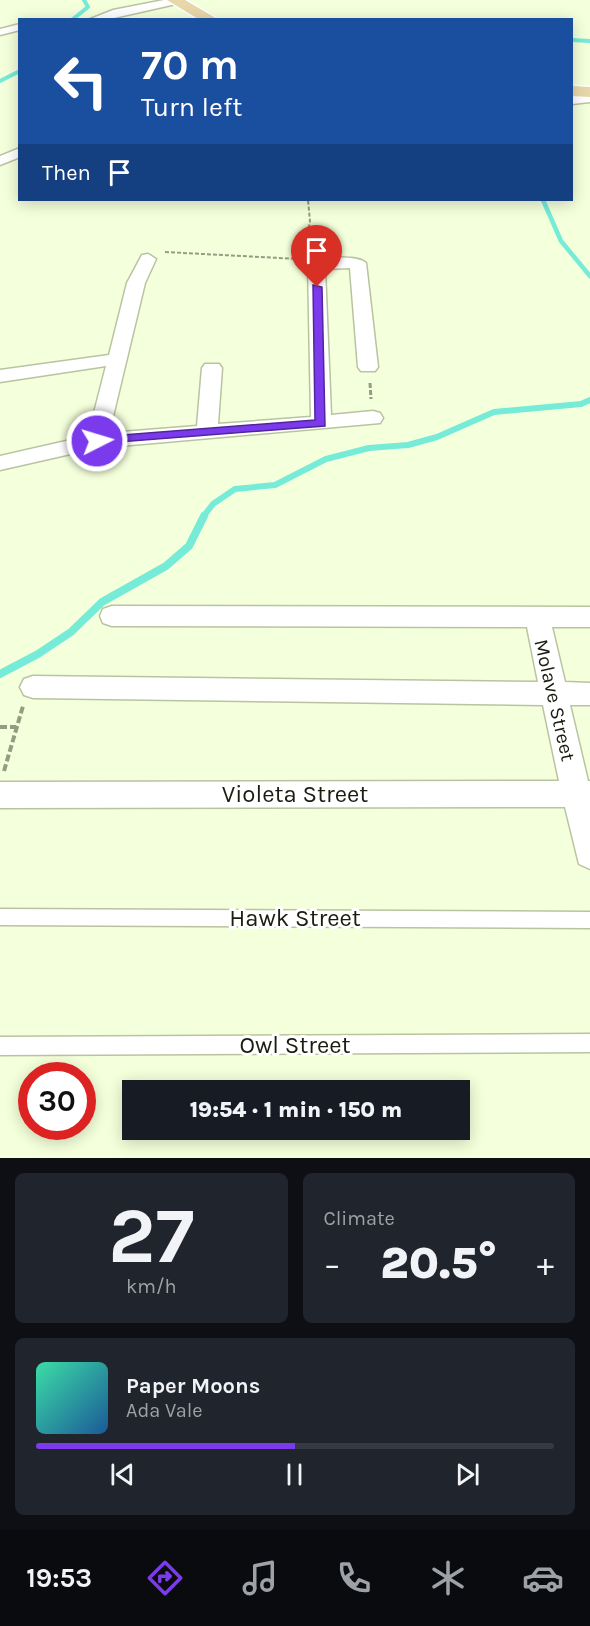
<!DOCTYPE html>
<meta charset="utf-8">
<style>
body{margin:0;font-family:Karla,sans-serif;background:#20242c;color:#f1f3f6;height:100vh;display:flex;flex-direction:column;font-size:22px;white-space:nowrap}
*{box-sizing:border-box;margin:0}
p{font-size:20px;color:#9ea1a6}
.icon{flex:none;width:33px;height:33px;fill:none;stroke:currentColor;stroke-width:2;stroke-linecap:round;stroke-linejoin:round}
.map{position:relative;height:1158px;overflow:hidden}
.sheet{display:flex;flex-direction:column;gap:15px;padding:15px;background:#0d0f14;flex:1}
.sheet>*{flex:none}
.guide{position:absolute;left:18px;top:18px;width:555px;height:183px;border-radius:0px;box-shadow:0 3px 15px #0003;background:#1a4fa0;color:#fff;overflow:hidden}
.speed{position:absolute;left:18px;top:1062px;display:flex;gap:12px;font-size:30px;font-weight:700;text-align:center}
.speed>*{display:grid;place-content:center;width:78px;height:78px;border-radius:50%;background:#171b24;box-shadow:0 3px 15px #0003;line-height:1}
.speed .limit{border:9px solid #d22;background:#fff;color:#111}
.pin{position:absolute;display:grid;place-items:center;width:51px;height:51px;color:#fff;margin:-62px -26px;border-radius:50% 50% 50% 0;rotate:-45deg;box-shadow:0 0 6px #0007}
.pin .icon{rotate:45deg}
.me{position:absolute;width:66px;margin:-33px;rotate:85deg;stroke-linejoin:round;filter:drop-shadow(0 0 4px #0008)}
.turn{display:flex;align-items:center;gap:21px;height:126px;padding:0 24px;font-size:27px}
.turn .icon{width:78px;height:78px;stroke-width:2.5}
.turn b{display:block;font-size:42px;line-height:51px}
.then{display:flex;align-items:center;height:57px;padding:0 24px;background:#0003;gap:12px;font-size:22px}
.big{font-size:45px;font-weight:800;line-height:1.1}
.sheet .widget{flex:1;display:flex;flex-direction:column;justify-content:center;gap:9px;min-width:0;padding:0 21px;border-radius:9px;background:#20242c}
.sheet .dial{align-items:center;gap:0}
.dial b{font-size:78px;line-height:1}
.song{display:flex;align-items:center;gap:18px}
.cover{width:72px;height:72px;border-radius:9px;background:linear-gradient(135deg,hsl(160 70% 55%),hsl(210 70% 35%))}
.played{height:6px;border-radius:3px;background:linear-gradient(90deg,#7c3aed 50%,#363941 50%)}
.keys{display:flex;justify-content:space-around;direction:ltr}
.heat{display:flex;justify-content:space-between;align-items:center;font-size:33px;direction:ltr}
.sheet .tiles{flex:1;display:grid;gap:15px;grid-template-columns:1fr 1fr}
.widget:last-child{grid-column:span 2}
.trip{position:absolute;left:122px;top:1080px;width:348px;height:60px;border-radius:0px;background:#171b24;box-shadow:0 3px 15px #0003;font-weight:800;line-height:60px;text-align:center}
.tabs{display:flex;height:96px;justify-content:space-around;align-items:center;background:#090b0e;color:#9ea1a6}
.tabs .icon{width:42px;height:42px}
.tabs .current{color:#7c3aed}
.tabs b{font-size:27px;color:#f1f3f6}
.map>svg:first-child{display:block}
.lines{fill:none;stroke-linecap:round;stroke-linejoin:round}
.stream-far3{stroke:#75ebd8;stroke-width:4}
.stream-far2{stroke:#75ebd8;stroke-width:4.5}
.stream-far1{stroke:#75ebd8;stroke-width:6}
.stream{stroke:#75ebd8;stroke-width:8}
.service-casing{stroke:#bac3a1;stroke-width:3}
.minor-casing{stroke:#bac3a1;stroke-width:3}
.primary-casing{stroke:#fff;stroke-width:3}
.path-far2{stroke:#959c82;stroke-width:2;stroke-dasharray:4 2;stroke-linecap:butt}
.path-far1{stroke:#959c82;stroke-width:3;stroke-dasharray:5 2;stroke-linecap:butt}
.path{stroke:#959c82;stroke-width:4;stroke-dasharray:7 3;stroke-linecap:butt}
.service{fill:#fff;fill-rule:evenodd}
.minor{fill:#fff;fill-rule:evenodd}
.primary{fill:#e8d7a9;fill-rule:evenodd}
.route{fill:#7c3aed;stroke:#51269a;stroke-width:1.5}
.labels{text-anchor:middle;stroke-width:6;stroke-linejoin:round;paint-order:stroke}
.street-label{font-size:20px;fill:#1a1d10;stroke:#fff}
.near-street-label{font-size:24px;fill:#1a1d10;stroke:#fff}
</style>
<div class="map">
<svg width="590" height="1158" viewBox="0 0 590 1158">
<rect width="100%" height="100%" fill="#f4ffdb"/>
<g class="lines">
<g class="stream-far3">
<polyline points="73,19 88,7 84,0"/>
<polyline points="572,40 590,41"/>
<polyline points="0,81 20,71"/>
</g>
<polyline class="stream-far2" points="543,200 561,241 590,276"/>
<polyline class="stream-far1" points="203,517 213,504 235,489 275,485 326,459 369,448 408,445 437,437 494,412 581,404 590,400"/>
<polyline class="stream" points="0,674 38,654 71,632 102,602 166,566 189,546 204,516"/>
<g class="service-casing">
<g id="service">
<polygon points="0,909 590,912 590,928 0,925"/>
<polygon points="590,1034 590,1052 0,1055 0,1037"/>
</g>
</g>
<g class="minor-casing">
<g id="minor">
<polygon points="164,0 181,1 176,4 105,20 88,20 113,10"/>
<polygon points="20,24 20,30 0,35 0,29"/>
<polygon points="584,89 590,89 590,102 572,104 572,96 580,96"/>
<polygon points="20,148 20,157 0,165 0,156"/>
<path d="M148,254L156,259L145,283L109,433L197,426L202,368L205,364H219L222,368L218,424L311,417L308,264C315,256 359,255 366,263L378,367L375,371H361L358,367L350,268L325,269L331,415L373,411L380,413L383,418L380,423L97,448L0,470V456L88,436L106,366L0,382V370L109,355L127,283L142,255Z"/>
<polygon points="112,606 590,607 590,627 552,627 565,682 590,683 590,705 570,705 588,781 590,781 590,869 579,864 565,807 0,808 0,782 559,781 543,705 33,698 24,695 20,687 24,679 33,676 538,682 527,627 112,626 103,623 100,616 103,609"/>
</g>
</g>
<g class="primary-casing">
<g id="primary">
<polygon points="167,0 185,0 219,20 200,20"/>
<polygon points="572,86 590,87 590,97 572,96"/>
</g>
</g>
<g class="path-far2">
<polyline points="165,252 299,259"/>
<polyline points="304,252 310,221 308,200"/>
</g>
<polyline class="path-far1" points="370,383 371,399"/>
<g class="path">
<polyline points="0,727 16,727"/>
<polyline points="4,771 23,706"/>
</g>
<use href="#service" class="service"/>
<use href="#minor" class="minor"/>
<use href="#primary" class="primary"/>
</g>
<polygon class="route" points="313,285 322,287 325,426 93,444 93,438 97,437 315,420"/>
<g class="labels">
<g class="street-label">
<text transform="translate(555 700) rotate(77)" y="7">Molave Street</text>
</g>
<g class="near-street-label">
<text x="295" y="802">Violeta Street</text>
<text x="295" y="926">Hawk Street</text>
<text x="295" y="1053">Owl Street</text>
</g>
</g>
</svg>
<div class="speed"><div class="limit">30</div></div>
<div class="pin" style="left:317px;top:287px;background:#d93025"><svg class="icon" aria-label="arrive" viewBox="0 0 24 24"><path d="M6 21V4h12l-3 4 3 4H6"/></svg></div>
<svg class="me" style="left:97px;top:441px" viewBox="-20 -20 40 40"><circle r="17" fill="#7c3aed" stroke="#fff" stroke-width="3"/><path d="M0-11L8 9 0 5-8 9z" fill="#fff"/></svg>
<div class="trip">19:54 · 1 min · 150 m</div>
<div class="guide">
<div class="turn"><svg class="icon" aria-label="left" viewBox="0 0 24 24"><path d="M17 20v-9H6M10 6l-5 5 5 5"/></svg><div><b>70 m</b>Turn left</div></div>
<div class="then">Then<svg class="icon" aria-label="arrive" viewBox="0 0 24 24"><path d="M6 21V4h12l-3 4 3 4H6"/></svg></div>
</div>
</div>
<section class="sheet">
<div class="tiles">
<div class="widget dial"><b>27</b><p>km/h</p></div>
<div class="widget"><p>Climate</p>
<div class="heat"><a>−</a><b class="big">20.5°</b><a>+</a></div>
</div>
<div class="widget">
<div class="song"><i class="cover"></i><div><b>Paper Moons</b><p>Ada Vale</p></div></div>
<div class="played"></div>
<div class="keys"><svg class="icon" aria-label="previous" viewBox="0 0 24 24"><path d="M18 5L8 12l10 7zM5 5v14"/></svg><svg class="icon" aria-label="pause" viewBox="0 0 24 24"><path d="M8 5v14M16 5v14"/></svg><svg class="icon" aria-label="next" viewBox="0 0 24 24"><path d="M6 5l10 7-10 7zM19 5v14"/></svg></div>
</div>
</div>
</section>
<nav class="tabs">
<b>19:53</b>
<svg class="icon current" aria-label="directions" viewBox="0 0 24 24"><path d="M12 3l9 9-9 9-9-9zM9 14v-3h6M13 9l2 2-2 2"/></svg>
<svg class="icon" aria-label="music" viewBox="0 0 24 24"><path d="M9 18V5l10-2v13"/><circle cx="6" cy="18" r="3"/><circle cx="16" cy="16" r="3"/></svg>
<svg class="icon" aria-label="phone" viewBox="0 0 24 24"><path d="M5 4h4l2 5-3 2q2 4 5 5l2-3 5 2v4C11 20 4 13 5 4z"/></svg>
<svg class="icon" aria-label="climate" viewBox="0 0 24 24"><path d="M12 3v18M4 7l16 10M4 17L20 7"/></svg>
<svg class="icon" aria-label="car" viewBox="0 0 24 24"><path d="M5 17H2v-5l4-1 3-4h7l3 4 3 1v5h-3M9 17h6M6 11h13"/><circle cx="7" cy="17" r="2"/><circle cx="17" cy="17" r="2"/></svg>
</nav>
